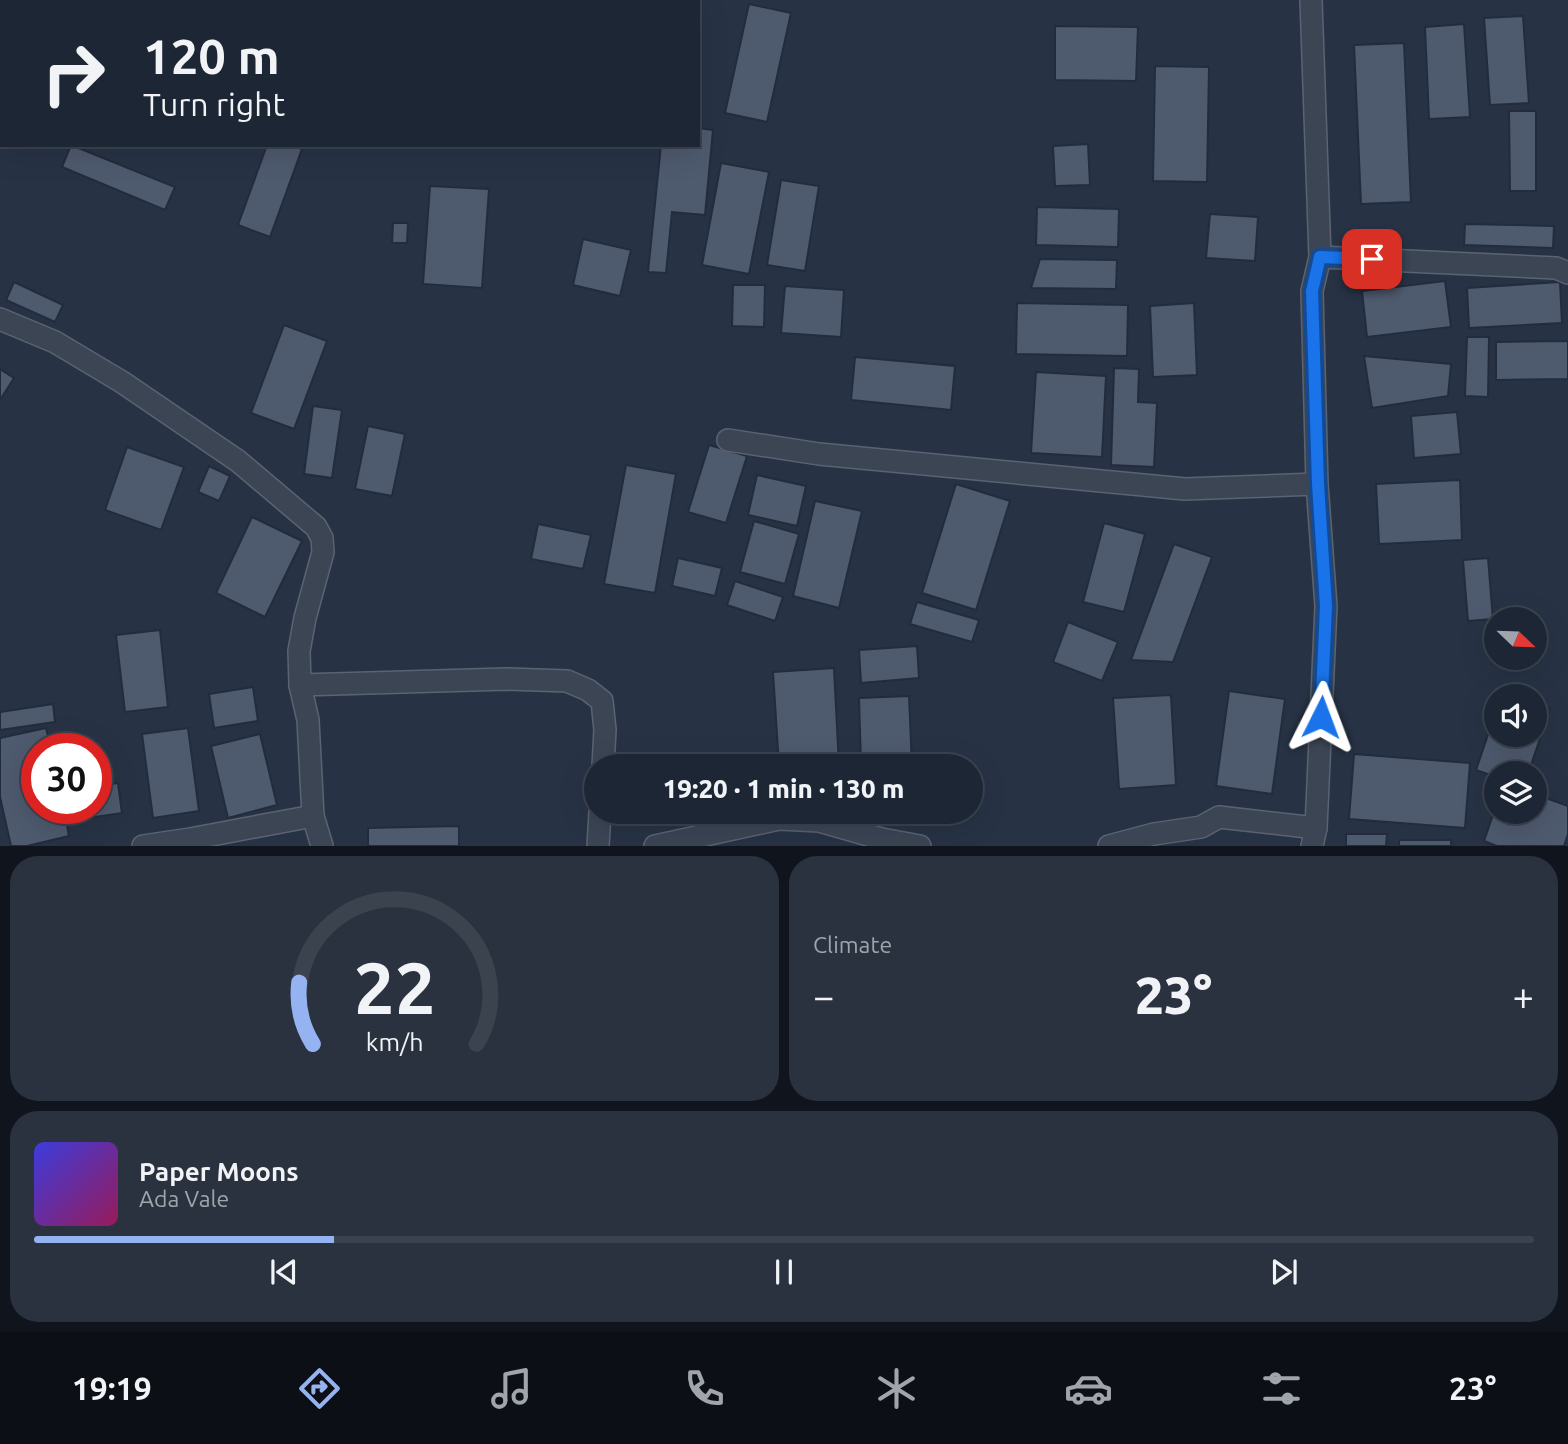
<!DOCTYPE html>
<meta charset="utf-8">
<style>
body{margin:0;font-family:Ubuntu,sans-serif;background:#2a3240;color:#f1f3f6;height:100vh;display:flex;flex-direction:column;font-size:26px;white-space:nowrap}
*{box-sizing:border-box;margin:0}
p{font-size:23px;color:#a0a5ac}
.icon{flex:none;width:38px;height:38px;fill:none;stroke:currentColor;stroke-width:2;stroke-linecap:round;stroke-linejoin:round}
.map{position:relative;height:846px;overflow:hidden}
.sheet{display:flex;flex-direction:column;gap:10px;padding:10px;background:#10151d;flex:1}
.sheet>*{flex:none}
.guide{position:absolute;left:0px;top:0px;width:700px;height:147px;box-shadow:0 7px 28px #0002,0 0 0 2px #3b434f;background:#1d2634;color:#f1f3f6;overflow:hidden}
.needle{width:46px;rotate:113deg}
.controls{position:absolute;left:1484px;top:607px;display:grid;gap:14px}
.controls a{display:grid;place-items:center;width:63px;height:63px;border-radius:50%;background:#1d2634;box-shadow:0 7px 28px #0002,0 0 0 2px #3b434f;font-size:35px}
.speed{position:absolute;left:21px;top:733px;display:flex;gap:14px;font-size:35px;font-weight:700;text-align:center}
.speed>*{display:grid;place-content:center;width:91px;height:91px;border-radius:50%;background:#1d2634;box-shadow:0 7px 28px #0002,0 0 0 2px #3b434f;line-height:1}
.speed .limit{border:10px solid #d22;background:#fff;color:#111}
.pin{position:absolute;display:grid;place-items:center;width:60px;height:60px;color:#fff;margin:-30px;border-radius:14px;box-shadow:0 4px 10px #0006}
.me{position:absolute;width:77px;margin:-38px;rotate:3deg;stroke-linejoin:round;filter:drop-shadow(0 0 5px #0008)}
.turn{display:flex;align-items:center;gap:24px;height:147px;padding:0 28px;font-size:32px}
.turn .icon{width:91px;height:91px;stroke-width:2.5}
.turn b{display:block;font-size:49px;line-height:60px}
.big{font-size:52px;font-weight:800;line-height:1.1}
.sheet .tile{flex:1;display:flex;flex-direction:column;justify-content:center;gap:10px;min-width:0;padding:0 24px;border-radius:28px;background:#2a3240}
.sheet .dial{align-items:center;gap:0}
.dial svg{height:182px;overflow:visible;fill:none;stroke:#3b434f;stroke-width:7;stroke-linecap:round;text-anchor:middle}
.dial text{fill:#f1f3f6;stroke:none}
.song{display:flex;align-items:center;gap:21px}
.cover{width:84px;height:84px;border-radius:10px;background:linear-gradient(135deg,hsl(240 70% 55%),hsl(330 70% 35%))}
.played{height:7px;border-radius:4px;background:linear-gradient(90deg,#95b2f1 20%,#3b434f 20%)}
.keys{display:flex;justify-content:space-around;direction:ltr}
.heat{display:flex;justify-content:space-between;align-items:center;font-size:38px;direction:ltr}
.sheet .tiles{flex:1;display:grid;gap:10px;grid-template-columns:1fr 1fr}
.tile:last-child{grid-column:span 2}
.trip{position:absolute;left:584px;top:754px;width:399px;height:70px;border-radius:35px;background:#1d2634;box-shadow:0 7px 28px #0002,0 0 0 2px #3b434f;font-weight:800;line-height:70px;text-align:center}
.dock{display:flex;height:112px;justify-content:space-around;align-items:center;background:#0c0f15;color:#a0a5ac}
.dock .icon{width:49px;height:49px}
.dock .active{color:#95b2f1}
.dock b{font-size:32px;color:#f1f3f6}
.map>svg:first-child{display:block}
.building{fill:#4e5a6e;stroke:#222c3c;stroke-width:2}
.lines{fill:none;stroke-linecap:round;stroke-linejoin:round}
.street-casing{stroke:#5a6372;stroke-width:24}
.street{stroke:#3b4554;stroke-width:21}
.route-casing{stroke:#114b97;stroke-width:18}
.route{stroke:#1a73e8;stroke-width:12}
</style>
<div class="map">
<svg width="1568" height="846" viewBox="0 0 1568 846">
<rect width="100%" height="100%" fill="#273345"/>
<g class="building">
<polygon points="0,0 60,0 2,2 2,65"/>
<polygon points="422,0 469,0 421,2"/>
<polygon points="749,4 791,13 767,122 725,113"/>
<polygon points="1523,16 1529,103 1490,105 1484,18"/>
<polygon points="1464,24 1470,117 1429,119 1425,27"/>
<polygon points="1055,26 1138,27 1136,81 1055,80"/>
<polygon points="1404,43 1411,202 1361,204 1354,45"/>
<polygon points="1155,66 1209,67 1207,182 1153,181"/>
<polygon points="1509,111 1536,111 1536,191 1510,191"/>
<polygon points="698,128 713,130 705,215 672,212 666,273 648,272 661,145 698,145"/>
<polygon points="1088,144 1090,185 1055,186 1053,146"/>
<polygon points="71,145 175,187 165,210 62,167"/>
<polygon points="267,145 292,145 302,149 270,237 238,225"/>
<polygon points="721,163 769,172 749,274 702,265"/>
<polygon points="781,180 819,186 805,271 767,265"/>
<polygon points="430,186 489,189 482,288 423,284"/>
<polygon points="1037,207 1119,209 1118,247 1036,245"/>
<polygon points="1210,214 1258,217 1255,261 1206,258"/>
<polygon points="393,223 408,223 407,243 392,243"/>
<polygon points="1465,224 1554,226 1553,248 1464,245"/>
<polygon points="583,239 631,250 620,296 573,285"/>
<polygon points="1040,259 1117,260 1116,289 1031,288"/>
<polygon points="1445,281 1451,327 1367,337 1362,291"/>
<polygon points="14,282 63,305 55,322 6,300"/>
<polygon points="1560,282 1562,323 1469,328 1467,288"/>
<polygon points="733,285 765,285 764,327 732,326"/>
<polygon points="785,286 844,290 841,337 781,333"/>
<polygon points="1017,303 1128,305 1127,356 1016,354"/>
<polygon points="1194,303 1197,375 1153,377 1150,306"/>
<polygon points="284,325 327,341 294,429 251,413"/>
<polygon points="1467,337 1489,337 1488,397 1465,396"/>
<polygon points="1568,341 1568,379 1496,380 1496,342"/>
<polygon points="1364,356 1451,364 1448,396 1372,408"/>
<polygon points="855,357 955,366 951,410 851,400"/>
<polygon points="1114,368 1139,369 1138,402 1157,403 1154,467 1111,465"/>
<polygon points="0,369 14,378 0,400"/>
<polygon points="1036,372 1106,376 1102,457 1031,453"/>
<polygon points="313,406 342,410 332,478 304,474"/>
<polygon points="1457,412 1461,454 1414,458 1411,416"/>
<polygon points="368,426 405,434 392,496 355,489"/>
<polygon points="709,445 747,456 726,523 688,512"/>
<polygon points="127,447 184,467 161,530 105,510"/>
<polygon points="626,465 676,474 655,593 604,584"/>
<polygon points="209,466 230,476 219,501 198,492"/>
<polygon points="757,475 806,486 797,526 748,515"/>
<polygon points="1460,480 1462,540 1379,544 1376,484"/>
<polygon points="956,484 1010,501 976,610 922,593"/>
<polygon points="815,501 862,511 839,608 793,596"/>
<polygon points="252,517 302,541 265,617 216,593"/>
<polygon points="754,521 799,534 785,584 740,572"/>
<polygon points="1104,523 1145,534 1124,612 1083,602"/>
<polygon points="538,524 591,535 583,569 531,559"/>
<polygon points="1174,544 1212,557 1173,662 1131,660"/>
<polygon points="678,558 722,568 715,596 672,586"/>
<polygon points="1488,558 1493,619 1468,621 1463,560"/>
<polygon points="735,581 783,597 775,621 727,605"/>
<polygon points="917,602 979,620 972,642 910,624"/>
<polygon points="1068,622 1118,642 1102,681 1053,662"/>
<polygon points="160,630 168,707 125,712 116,635"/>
<polygon points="917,646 919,678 861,683 859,650"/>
<polygon points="834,668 839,766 779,766 773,672"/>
<polygon points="253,687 258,721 214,728 209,694"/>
<polygon points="1229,691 1285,699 1272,794 1216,786"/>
<polygon points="1171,695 1176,785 1119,789 1113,698"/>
<polygon points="909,696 912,766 861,766 859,698"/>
<polygon points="53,704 55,722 0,730 0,712"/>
<polygon points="1535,704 1550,709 1528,774 1496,774 1496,777 1476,770 1496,711 1496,735 1535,735"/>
<polygon points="46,728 51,749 37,749 37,808 64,808 69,836 27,846 11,846 0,797 0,738"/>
<polygon points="188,728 199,811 153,818 142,734"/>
<polygon points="260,734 277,805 228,818 211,746"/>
<polygon points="1354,754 1470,763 1465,828 1349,819"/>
<polygon points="118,783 122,813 82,819 81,808 96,808 96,786"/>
<polygon points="1535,794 1568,806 1568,834 1564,846 1497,846 1484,841 1496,806 1496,812 1535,812"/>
<polygon points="459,826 459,846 368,846 368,828"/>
<polygon points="1346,834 1387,834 1386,846 1346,846"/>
<rect x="1399" y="840" width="52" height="6"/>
</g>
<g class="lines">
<g class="street-casing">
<g id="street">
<polyline points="1311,0 1320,257 1312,291 1317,484 1326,606 1316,828 1312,846"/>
<polyline points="1320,257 1556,268 1568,273"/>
<polyline points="0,319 55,342 122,382 238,461 316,527 322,538 323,552 305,618 299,651 300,685 308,720 313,816 322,846"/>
<polyline points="728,440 819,454 1185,489 1317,484"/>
<polyline points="300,685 506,679 567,681 588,690 602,701 605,730 603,766"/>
<polyline points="143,846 190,839 313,816"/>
<polyline points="598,846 600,812"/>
<polyline points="655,846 779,819 819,821 882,839 920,846"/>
<polyline points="1109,846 1154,834 1201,827 1219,817 1316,828"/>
</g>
</g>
<use href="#street" class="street"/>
</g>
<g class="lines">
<g class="route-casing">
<polyline id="route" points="1321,717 1326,606 1318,484 1312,291 1320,257 1372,259"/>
</g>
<use href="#route" class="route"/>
</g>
</svg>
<div class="controls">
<a><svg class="needle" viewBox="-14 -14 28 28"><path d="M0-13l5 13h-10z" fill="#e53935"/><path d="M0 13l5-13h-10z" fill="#a0a5ac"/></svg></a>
<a><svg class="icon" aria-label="sound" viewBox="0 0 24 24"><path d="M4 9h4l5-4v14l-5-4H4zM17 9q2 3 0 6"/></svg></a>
<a><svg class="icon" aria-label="layers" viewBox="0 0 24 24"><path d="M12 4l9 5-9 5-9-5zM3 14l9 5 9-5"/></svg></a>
</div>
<div class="speed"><div class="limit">30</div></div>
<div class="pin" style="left:1372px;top:259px;background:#d93025"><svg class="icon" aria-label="arrive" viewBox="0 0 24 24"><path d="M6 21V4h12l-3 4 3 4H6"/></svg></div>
<svg class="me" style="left:1321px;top:717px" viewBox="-20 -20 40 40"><path d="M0-17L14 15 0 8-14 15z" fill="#1a73e8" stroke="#fff" stroke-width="4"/></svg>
<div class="trip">19:20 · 1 min · 130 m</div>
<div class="guide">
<div class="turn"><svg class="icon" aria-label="right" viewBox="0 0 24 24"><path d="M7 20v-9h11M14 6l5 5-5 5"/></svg><div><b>120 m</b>Turn right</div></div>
</div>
</div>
<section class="sheet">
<div class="tiles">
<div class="tile dial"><svg viewBox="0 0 100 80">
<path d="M14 69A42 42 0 1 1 86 69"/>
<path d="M14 69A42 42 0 0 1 8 42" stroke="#95b2f1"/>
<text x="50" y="56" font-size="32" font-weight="700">22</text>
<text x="50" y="72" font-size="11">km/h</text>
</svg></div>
<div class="tile"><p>Climate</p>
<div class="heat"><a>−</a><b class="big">23°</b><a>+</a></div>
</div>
<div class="tile">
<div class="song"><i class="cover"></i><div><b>Paper Moons</b><p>Ada Vale</p></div></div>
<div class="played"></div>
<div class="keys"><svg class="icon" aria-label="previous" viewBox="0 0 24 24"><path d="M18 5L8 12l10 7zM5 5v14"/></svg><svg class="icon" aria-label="pause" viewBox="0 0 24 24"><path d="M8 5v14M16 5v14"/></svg><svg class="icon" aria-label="next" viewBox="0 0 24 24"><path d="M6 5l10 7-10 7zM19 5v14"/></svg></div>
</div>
</div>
</section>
<nav class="dock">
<b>19:19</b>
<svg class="icon active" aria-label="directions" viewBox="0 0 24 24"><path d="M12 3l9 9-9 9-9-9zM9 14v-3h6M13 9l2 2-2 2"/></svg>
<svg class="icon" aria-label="music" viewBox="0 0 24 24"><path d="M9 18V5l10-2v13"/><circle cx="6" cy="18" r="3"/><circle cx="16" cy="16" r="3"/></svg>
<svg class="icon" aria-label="phone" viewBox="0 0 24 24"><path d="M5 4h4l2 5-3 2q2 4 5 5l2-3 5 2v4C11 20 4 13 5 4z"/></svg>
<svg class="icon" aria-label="climate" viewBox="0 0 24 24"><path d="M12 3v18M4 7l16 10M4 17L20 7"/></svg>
<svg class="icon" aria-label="car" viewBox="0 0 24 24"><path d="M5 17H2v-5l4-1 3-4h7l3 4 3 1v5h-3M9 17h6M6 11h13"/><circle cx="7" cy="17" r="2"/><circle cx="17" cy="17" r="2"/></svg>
<svg class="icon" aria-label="filters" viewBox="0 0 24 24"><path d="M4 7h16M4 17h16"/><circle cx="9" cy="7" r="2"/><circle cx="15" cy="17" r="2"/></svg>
<b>23°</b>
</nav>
